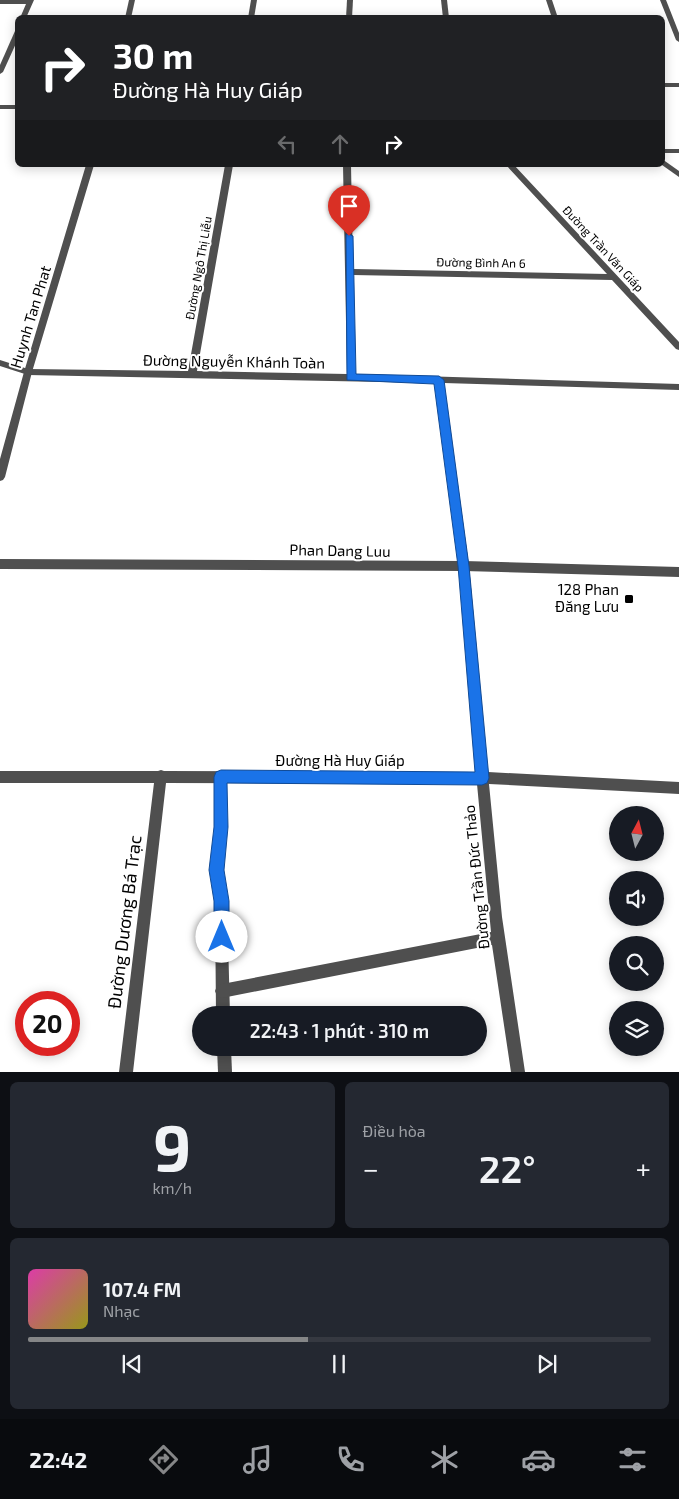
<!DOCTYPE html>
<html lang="vi">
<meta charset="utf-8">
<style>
body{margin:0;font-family:"Exo 2",sans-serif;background:#242831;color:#f1f3f6;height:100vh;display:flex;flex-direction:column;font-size:19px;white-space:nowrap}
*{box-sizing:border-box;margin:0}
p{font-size:16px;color:#9ea1a6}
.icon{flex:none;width:28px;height:28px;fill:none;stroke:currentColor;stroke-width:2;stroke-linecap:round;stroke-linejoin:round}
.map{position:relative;height:1072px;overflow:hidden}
.drawer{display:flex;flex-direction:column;gap:10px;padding:10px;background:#0d0f14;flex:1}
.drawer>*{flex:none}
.guide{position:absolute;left:15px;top:15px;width:650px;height:152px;border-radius:8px;box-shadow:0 2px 12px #0003;background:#202124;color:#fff;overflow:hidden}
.needle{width:32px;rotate:7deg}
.buttons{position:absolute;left:609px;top:806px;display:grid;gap:10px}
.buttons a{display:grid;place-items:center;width:55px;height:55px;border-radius:50%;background:#171b24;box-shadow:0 2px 12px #0003;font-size:25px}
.speed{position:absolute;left:15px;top:991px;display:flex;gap:10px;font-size:25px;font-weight:700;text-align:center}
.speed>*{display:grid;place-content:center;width:65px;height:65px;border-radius:50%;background:#171b24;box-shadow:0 2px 12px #0003;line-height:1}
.speed .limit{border:8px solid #d22;background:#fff;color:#111}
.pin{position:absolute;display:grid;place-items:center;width:42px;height:42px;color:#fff;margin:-51px -21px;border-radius:50% 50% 50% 0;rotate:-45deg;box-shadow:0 0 5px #0007}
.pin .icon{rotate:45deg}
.me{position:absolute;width:55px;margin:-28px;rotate:0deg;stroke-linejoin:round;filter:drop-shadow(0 0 4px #0008)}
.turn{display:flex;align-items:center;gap:18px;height:105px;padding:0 15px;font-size:22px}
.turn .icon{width:65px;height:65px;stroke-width:2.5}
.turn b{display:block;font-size:35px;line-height:42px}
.lanes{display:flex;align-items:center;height:48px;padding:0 15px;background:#0003;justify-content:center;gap:25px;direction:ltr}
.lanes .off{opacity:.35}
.big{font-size:38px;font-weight:600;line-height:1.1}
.drawer .tile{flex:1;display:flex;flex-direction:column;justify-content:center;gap:8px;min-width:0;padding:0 18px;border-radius:8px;background:#242831}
.drawer .dial{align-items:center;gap:0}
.dial b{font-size:65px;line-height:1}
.song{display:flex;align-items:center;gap:15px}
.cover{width:60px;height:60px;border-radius:8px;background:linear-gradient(135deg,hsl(320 70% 55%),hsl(60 70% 35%))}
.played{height:5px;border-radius:2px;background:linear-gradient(90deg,#858687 45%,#363941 45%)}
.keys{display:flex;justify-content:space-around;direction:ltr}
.heat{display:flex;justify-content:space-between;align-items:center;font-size:28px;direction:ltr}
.drawer .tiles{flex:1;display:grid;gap:10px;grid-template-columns:1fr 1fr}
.tile:last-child{grid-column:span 2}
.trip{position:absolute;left:192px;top:1006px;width:295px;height:50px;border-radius:25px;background:#171b24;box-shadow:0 2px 12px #0003;font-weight:600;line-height:50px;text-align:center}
.tabs{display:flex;height:80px;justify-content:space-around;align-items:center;background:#090b0e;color:#9ea1a6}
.tabs .icon{width:35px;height:35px}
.tabs .current{color:#858687}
.tabs b{font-size:22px;color:#f1f3f6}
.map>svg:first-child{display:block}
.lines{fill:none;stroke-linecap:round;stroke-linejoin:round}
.service{fill:#4f4f4f;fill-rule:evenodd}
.minor{fill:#4f4f4f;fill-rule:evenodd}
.tertiary{fill:#4f4f4f;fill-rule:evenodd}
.route{fill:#1a73e8;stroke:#114b97}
.poi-dot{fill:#000;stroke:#fff;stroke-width:2}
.labels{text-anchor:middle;stroke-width:4;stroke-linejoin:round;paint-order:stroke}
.far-street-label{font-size:12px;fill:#000;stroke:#fff}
.street-label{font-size:15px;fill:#000;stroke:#fff}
.poi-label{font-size:15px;fill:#000;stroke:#fff;text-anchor:end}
.near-street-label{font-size:18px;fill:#000;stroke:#fff}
</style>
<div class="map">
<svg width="679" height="1072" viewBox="0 0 679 1072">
<rect width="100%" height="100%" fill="#fff"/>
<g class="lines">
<g class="service">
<polygon points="221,771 225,773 227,777 227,827 222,871 227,901 230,1015 216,1015 215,901 210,871 215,827 215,777 217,773"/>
<polygon points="217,1048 231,1048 232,1072 218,1072"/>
</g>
<g class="minor">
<polygon points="0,0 34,0 26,18 20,18 26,4 0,4"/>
<polygon points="251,0 257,0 254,18 248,18"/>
<polygon points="347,0 353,0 352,18 346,18"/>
<polygon points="441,0 447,0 449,18 443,18"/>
<polygon points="546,0 552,0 558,18 552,18"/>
<polygon points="660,0 666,0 679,33 679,42 676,40"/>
<polygon points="18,29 18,39 3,72 0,74 0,65 15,31"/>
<rect x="662" y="83" width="17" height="4"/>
<rect x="0" y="105" width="18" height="4"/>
<rect x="662" y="149" width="17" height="4"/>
<polygon points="662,159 679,171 679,177 662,165"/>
<polygon points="225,165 233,165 197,371 347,374 343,165 351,165 353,269 607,274 506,165 514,165 679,342 679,350 676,349 612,280 353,275 355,374 679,384 679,390 444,383 469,566 488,772 679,782 679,794 489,784 502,917 525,1072 511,1072 492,945 222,998 217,996 215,991 217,986 222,984 491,932 477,784 166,783 133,1072 119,1072 154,783 0,783 0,771 158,771 161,770 164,771 476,772 459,566 435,383 28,375 0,366 0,360 28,369 188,371"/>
</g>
<g class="tertiary">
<polygon points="129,0 135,0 131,18 125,18"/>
<polygon points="86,165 94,165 32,372 5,477 3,480 0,481 0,459 24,372"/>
<polygon points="0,559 464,561 679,567 679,577 464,571 0,569"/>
</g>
</g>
<polygon class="route" points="346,234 349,234 353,236 356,374 439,376 444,380 469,566 489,778 487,783 482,785 227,783 228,827 224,870 229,901 229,937 227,942 222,944 216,942 214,937 214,901 209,870 214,827 214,777 216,772 221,770 475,772 458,566 434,384 347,380"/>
<rect class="poi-dot" x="624" y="594" width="10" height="10" rx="2.5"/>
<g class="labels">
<g class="far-street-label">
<text transform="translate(603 249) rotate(47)" y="4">Đường Trần Văn Giáp</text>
<text transform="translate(481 263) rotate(1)" y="4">Đường Bình An 6</text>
<text transform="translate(199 268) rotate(-80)" y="4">Đường Ngô Thị Liễu</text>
</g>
<g class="street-label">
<text transform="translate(31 317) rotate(-73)" y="5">Huynh Tan Phat</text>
<text transform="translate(234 362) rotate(1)" y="5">Đường Nguyễn Khánh Toàn</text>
<text transform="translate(340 551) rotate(1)" y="5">Phan Dang Luu</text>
<text x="340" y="766">Đường Hà Huy Giáp</text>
<text transform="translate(477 877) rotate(-96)" y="5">Đường Trần Đức Thảo</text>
</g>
<g class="poi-label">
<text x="619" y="595">128 Phan<tspan x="619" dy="17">Đăng Lưu</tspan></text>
</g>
<g class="near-street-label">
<text transform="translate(125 922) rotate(-83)" y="6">Đường Dương Bá Trạc</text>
</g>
</g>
</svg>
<div class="buttons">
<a><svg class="needle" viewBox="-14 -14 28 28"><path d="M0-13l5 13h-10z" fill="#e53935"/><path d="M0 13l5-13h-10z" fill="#9ea1a6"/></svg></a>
<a><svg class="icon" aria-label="sound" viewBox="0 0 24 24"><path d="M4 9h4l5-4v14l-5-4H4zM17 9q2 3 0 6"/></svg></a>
<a><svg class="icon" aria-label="search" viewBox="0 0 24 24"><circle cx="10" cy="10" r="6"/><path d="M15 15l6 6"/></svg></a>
<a><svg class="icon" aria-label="layers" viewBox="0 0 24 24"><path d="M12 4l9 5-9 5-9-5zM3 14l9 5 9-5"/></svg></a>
</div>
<div class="speed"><div class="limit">20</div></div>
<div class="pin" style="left:349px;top:236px;background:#d93025"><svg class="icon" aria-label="arrive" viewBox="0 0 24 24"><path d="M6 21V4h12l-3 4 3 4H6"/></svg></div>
<svg class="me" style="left:222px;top:937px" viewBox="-20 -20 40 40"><circle r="19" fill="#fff"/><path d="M0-13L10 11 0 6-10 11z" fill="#1a73e8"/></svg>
<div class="trip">22:43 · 1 phút · 310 m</div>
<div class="guide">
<div class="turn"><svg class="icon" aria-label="right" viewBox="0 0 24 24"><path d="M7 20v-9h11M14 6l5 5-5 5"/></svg><div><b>30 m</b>Đường Hà Huy Giáp</div></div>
<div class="lanes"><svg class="icon off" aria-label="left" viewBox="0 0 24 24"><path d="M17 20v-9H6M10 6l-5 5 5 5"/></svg><svg class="icon off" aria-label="ahead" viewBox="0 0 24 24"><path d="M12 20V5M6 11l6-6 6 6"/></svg><svg class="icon" aria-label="right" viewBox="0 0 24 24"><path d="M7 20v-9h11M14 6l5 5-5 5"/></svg></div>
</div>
</div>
<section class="drawer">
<div class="tiles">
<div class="tile dial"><b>9</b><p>km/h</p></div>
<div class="tile"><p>Điều hòa</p>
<div class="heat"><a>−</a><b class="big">22°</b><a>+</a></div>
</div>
<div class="tile">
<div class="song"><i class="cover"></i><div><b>107.4 FM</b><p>Nhạc</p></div></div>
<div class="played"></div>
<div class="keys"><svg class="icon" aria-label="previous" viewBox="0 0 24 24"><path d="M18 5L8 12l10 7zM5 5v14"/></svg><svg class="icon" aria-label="pause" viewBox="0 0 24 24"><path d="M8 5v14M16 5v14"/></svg><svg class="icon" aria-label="next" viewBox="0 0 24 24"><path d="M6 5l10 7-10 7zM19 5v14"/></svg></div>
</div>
</div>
</section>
<nav class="tabs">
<b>22:42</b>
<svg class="icon current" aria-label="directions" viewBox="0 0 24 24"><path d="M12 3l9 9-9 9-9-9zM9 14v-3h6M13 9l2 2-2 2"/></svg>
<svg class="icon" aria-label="music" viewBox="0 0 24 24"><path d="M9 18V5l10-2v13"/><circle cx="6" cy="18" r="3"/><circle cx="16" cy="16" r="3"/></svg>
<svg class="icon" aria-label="phone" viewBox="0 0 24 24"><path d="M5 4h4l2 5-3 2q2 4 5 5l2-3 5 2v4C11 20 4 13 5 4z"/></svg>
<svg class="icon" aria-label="climate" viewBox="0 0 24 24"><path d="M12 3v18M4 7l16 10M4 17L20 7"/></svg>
<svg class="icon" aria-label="car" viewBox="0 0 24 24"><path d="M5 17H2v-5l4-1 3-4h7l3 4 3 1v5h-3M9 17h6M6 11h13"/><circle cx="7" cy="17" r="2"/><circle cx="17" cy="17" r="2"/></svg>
<svg class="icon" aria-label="filters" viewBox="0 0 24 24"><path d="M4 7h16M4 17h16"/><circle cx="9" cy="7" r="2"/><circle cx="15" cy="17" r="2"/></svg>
</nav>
